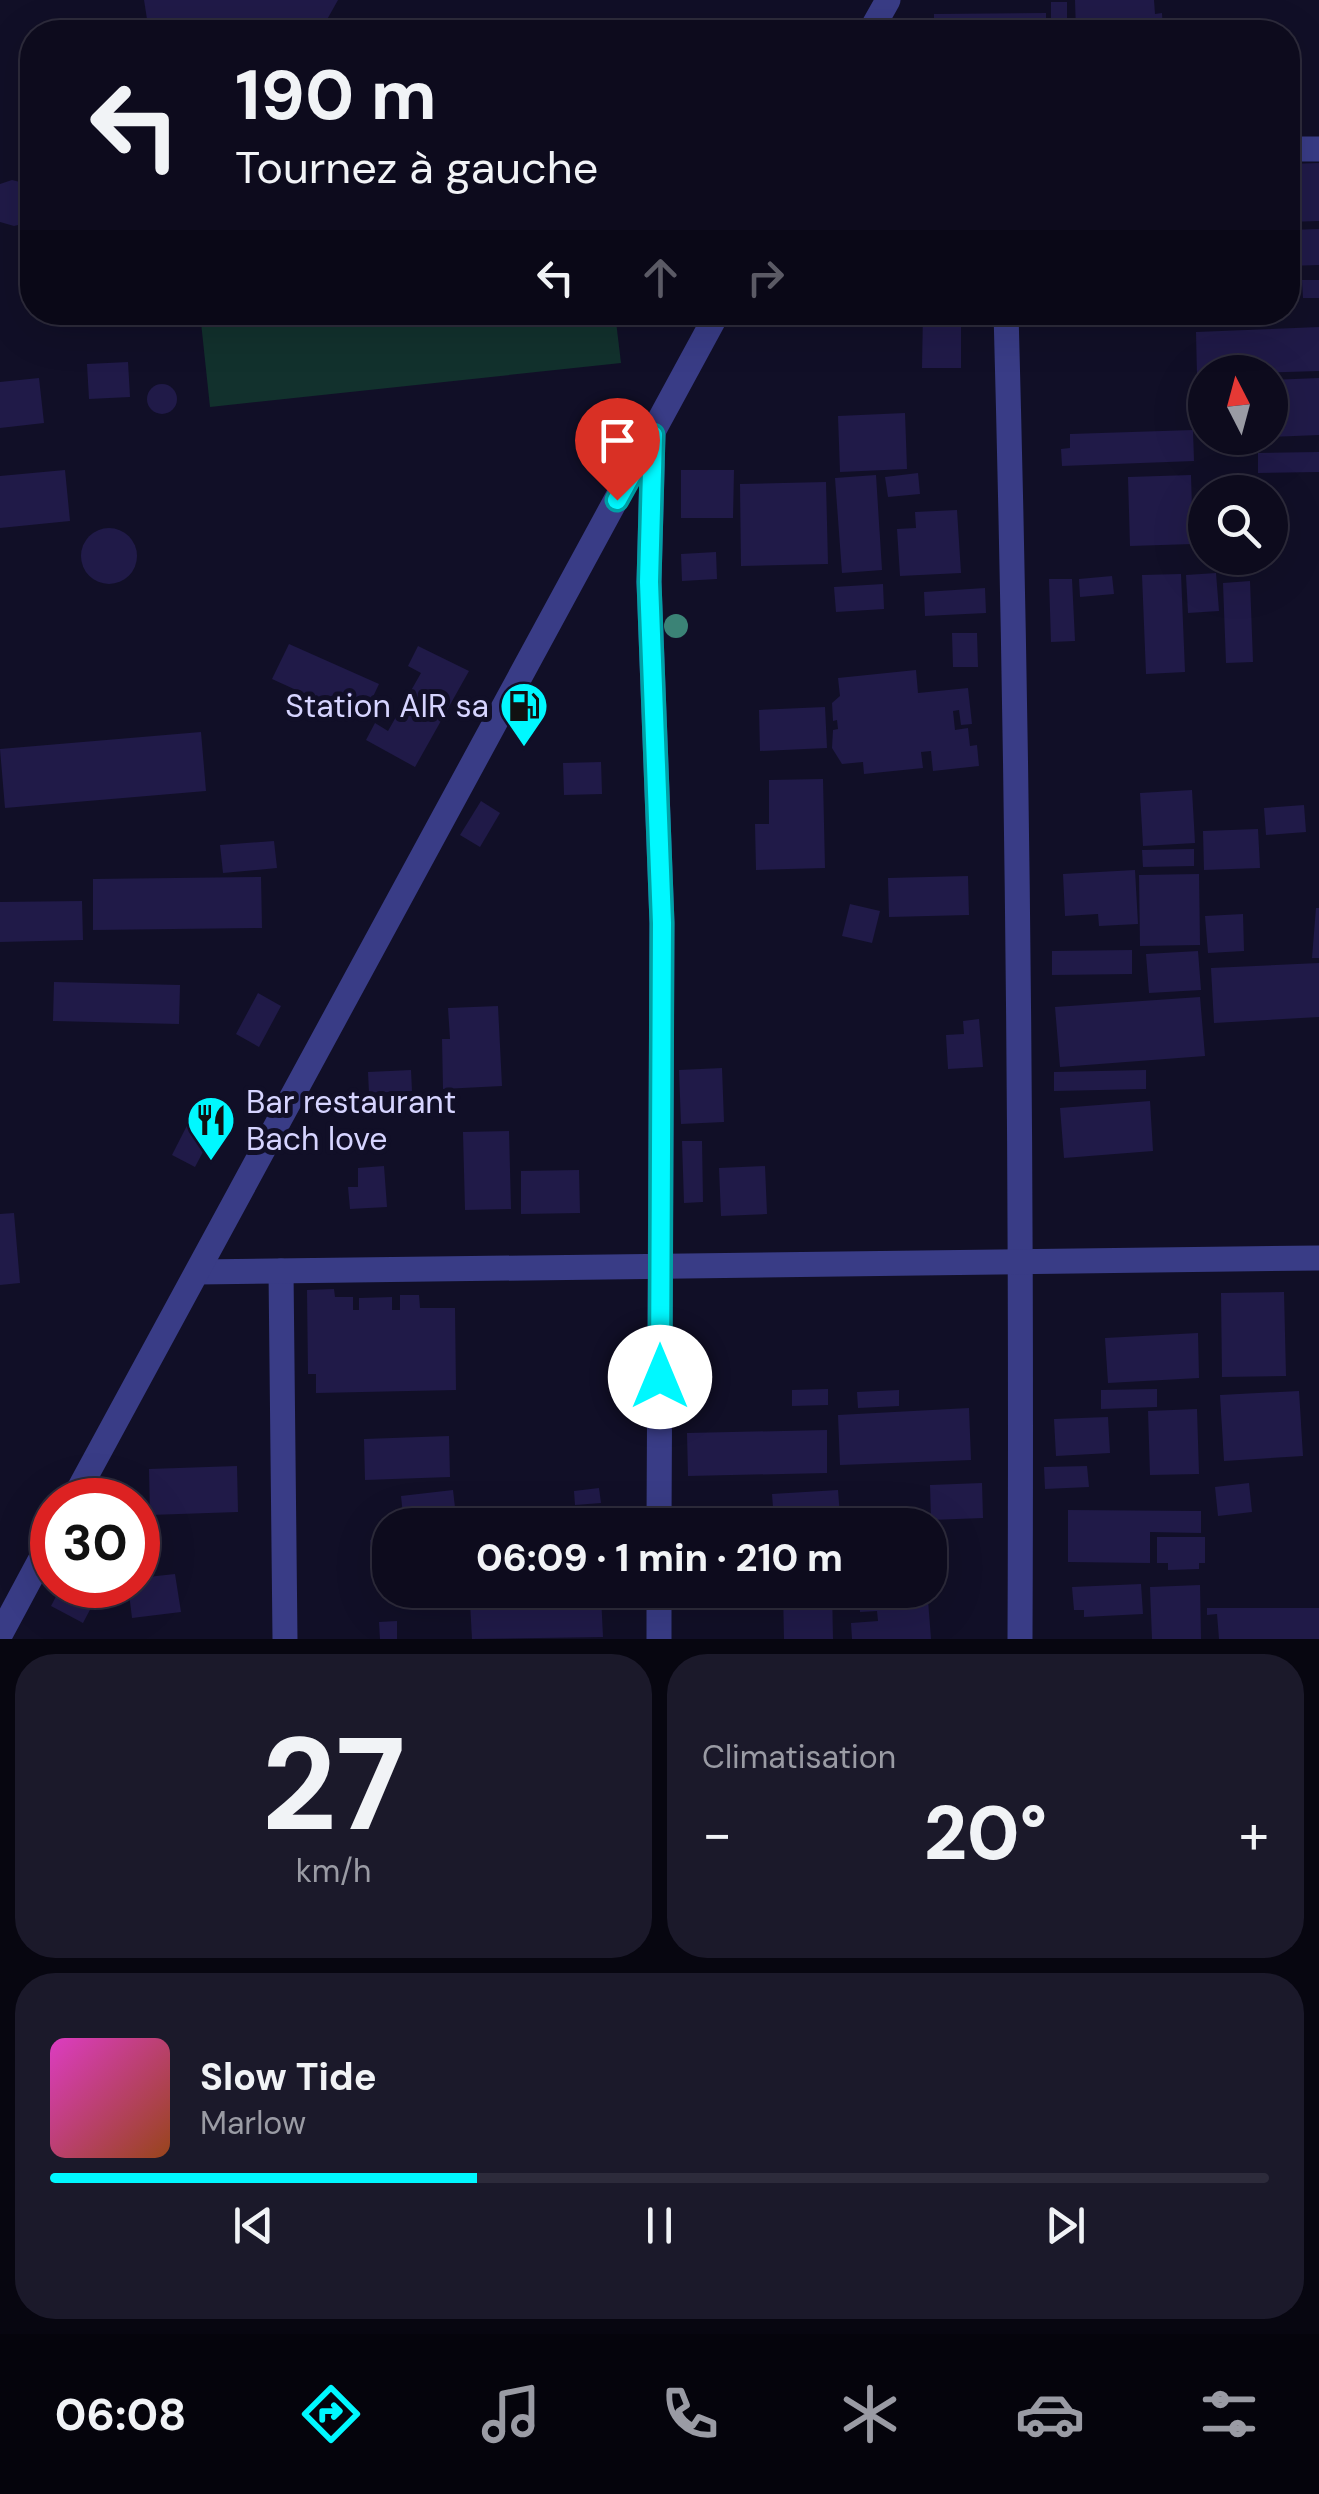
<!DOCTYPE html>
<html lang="fr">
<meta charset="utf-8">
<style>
body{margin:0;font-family:"DM Sans",sans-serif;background:#1b192a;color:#f1f3f6;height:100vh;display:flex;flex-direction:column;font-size:38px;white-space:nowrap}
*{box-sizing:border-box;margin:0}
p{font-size:32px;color:#9a9ba4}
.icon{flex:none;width:55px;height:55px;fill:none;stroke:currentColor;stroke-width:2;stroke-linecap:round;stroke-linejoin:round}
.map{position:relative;height:1639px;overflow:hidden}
.side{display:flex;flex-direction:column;gap:15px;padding:15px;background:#070610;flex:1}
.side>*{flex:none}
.hud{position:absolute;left:20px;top:20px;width:1280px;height:305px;border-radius:40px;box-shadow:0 10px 40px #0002,0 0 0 2px #2d2b3b;background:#0d0b1d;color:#f1f3f6;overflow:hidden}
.needle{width:65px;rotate:354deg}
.fabs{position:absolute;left:1188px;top:355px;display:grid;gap:20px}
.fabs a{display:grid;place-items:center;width:100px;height:100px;border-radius:50%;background:#0d0b1d;box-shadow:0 10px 40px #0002,0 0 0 2px #2d2b3b;font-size:50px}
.speed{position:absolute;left:30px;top:1478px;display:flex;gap:20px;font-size:50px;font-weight:700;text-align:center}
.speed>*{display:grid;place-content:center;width:130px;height:130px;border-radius:50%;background:#0d0b1d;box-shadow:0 10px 40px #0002,0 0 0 2px #2d2b3b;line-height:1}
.speed .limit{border:15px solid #d22;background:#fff;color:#111}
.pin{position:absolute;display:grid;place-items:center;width:85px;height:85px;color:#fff;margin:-102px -42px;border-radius:50% 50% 50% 0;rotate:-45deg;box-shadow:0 0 10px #0007}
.pin .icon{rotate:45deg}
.me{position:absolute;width:110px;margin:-55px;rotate:0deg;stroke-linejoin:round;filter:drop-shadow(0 0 8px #0008)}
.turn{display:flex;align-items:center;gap:35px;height:210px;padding:0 50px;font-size:45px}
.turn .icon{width:130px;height:130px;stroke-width:2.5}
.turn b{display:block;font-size:70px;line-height:85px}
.lanes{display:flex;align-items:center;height:95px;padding:0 50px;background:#0003;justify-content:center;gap:50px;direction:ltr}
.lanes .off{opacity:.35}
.big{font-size:75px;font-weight:800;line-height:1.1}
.side .card{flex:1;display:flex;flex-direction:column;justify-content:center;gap:15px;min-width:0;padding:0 35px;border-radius:40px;background:#1b192a}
.side .dial{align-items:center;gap:0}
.dial b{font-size:130px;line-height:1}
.song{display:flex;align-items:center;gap:30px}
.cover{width:120px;height:120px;border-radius:15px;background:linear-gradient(135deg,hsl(310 70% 55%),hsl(20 70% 35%))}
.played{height:10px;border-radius:5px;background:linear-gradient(90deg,#00f8ff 35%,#2d2b3b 35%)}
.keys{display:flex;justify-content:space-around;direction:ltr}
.heat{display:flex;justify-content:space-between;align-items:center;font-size:55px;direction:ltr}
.side .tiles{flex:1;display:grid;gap:15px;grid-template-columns:1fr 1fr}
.card:last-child{grid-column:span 2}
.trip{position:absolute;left:372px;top:1508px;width:575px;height:100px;border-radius:40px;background:#0d0b1d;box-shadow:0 10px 40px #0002,0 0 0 2px #2d2b3b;font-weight:800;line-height:100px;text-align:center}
.dock{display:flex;height:160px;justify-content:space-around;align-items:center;background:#05040c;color:#9a9ba4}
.dock .icon{width:70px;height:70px}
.dock .selected{color:#00f8ff}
.dock b{font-size:45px;color:#f1f3f6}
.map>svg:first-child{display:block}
.green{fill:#12312d}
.building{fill:#201a48}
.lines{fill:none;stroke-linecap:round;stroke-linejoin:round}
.minor{stroke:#393c86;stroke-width:25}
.tertiary{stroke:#393c86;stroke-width:25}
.tree{fill:#3b8376}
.route-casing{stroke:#00a1a6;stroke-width:25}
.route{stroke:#00f8ff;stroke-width:18}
.labels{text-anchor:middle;stroke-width:10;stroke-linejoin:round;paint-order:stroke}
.poi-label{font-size:32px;fill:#d6d4ff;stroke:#110f27;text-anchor:end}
</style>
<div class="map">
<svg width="1319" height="1639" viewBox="0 0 1319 1639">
<rect width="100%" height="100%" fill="#110f27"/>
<polygon class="green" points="200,313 615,313 621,363 210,407"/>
<g class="building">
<polygon points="144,0 338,0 320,32 149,32"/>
<polygon points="1075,0 1154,0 1155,14 1162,13 1163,32 1124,32 1124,22 1095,24 1096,32 1076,32"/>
<rect x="1051" y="2" width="16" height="30"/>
<polygon points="1046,13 1046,32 934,32 934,14"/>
<polygon points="1319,163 1319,221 1288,222 1288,164"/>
<polygon points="12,180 20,182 32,192 32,214 22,224 14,226 0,222 0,184"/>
<polygon points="1319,229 1319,265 1288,266 1288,230"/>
<polygon points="1302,280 1319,280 1319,298 1303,298"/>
<polygon points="923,312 961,312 961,368 922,368"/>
<polygon points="1319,327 1319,371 1197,375 1196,332"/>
<polygon points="128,362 130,397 89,399 87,364"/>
<polygon points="39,378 44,423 0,428 0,382"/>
<polygon points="1319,378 1319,435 1270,437 1270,380"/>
<circle cx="162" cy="399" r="15"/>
<polygon points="905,413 907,469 840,472 838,416"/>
<polygon points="1193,430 1194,461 1062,466 1061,449 1070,448 1070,434"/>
<polygon points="1319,452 1319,472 1258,473 1258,453"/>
<polygon points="65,470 70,521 0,528 0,476"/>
<polygon points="681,470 734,470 733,518 681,518"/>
<polygon points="918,473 920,494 888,497 885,477"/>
<polygon points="876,475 882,570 842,573 835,478"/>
<polygon points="1191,475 1193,544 1130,546 1128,477"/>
<polygon points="826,482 828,564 741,566 740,484"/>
<polygon points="957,510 961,573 900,576 897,529 916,528 915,512"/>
<circle cx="109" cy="556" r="28"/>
<polygon points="716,552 717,579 682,581 681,554"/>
<polygon points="1216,573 1219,611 1188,613 1186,575"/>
<polygon points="1181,574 1185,672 1146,674 1142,575"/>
<polygon points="1112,576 1114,594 1080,597 1079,579"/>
<polygon points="1049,579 1072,579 1075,641 1051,642"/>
<polygon points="1250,581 1253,662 1226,663 1223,583"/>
<polygon points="883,584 884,609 836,612 834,587"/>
<polygon points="985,588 986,613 925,616 924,592"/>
<polygon points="952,633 977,633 978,667 953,667"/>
<polygon points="289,644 379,684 362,720 272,679"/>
<polygon points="418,646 469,671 415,767 366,740 375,723 388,731 421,673 408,666"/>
<polygon points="916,670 918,693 968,688 972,724 961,725 959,710 953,711 955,730 968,728 970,746 977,745 979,766 933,771 931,751 921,752 923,768 864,774 863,762 842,764 832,748 833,730 838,729 837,720 833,721 832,703 840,696 838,678"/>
<polygon points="825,707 827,748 760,751 759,710"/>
<polygon points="201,732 206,791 5,808 0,749"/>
<polygon points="601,762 602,794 564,795 563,763"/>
<polygon points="823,779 825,868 756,870 755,824 769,824 769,780"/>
<polygon points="1192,790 1195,843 1143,846 1140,793"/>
<polygon points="481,801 500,813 480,847 460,835"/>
<polygon points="1304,805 1306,832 1266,835 1264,808"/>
<polygon points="1258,829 1260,868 1204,870 1203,831"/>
<polygon points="274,841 277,868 223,873 220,845"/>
<polygon points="1194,849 1194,866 1143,867 1142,850"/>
<polygon points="1135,870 1138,924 1099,926 1098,914 1065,916 1063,874"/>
<polygon points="1199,874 1200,945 1140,946 1139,875"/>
<polygon points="968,876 969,915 889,917 888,878"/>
<polygon points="261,877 262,928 93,930 93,879"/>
<polygon points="82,901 83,940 0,942 0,902"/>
<polygon points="850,904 880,911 872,943 842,936"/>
<polygon points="1316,908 1319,908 1319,958 1312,958"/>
<polygon points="1243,914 1244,951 1208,953 1205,916"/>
<polygon points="1132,950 1132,974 1052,975 1052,951"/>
<polygon points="1198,951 1201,990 1149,993 1146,954"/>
<polygon points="1319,963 1319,1017 1214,1023 1211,968"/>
<polygon points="54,982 180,985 179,1024 53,1021"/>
<polygon points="258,993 281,1006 259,1047 236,1034"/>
<polygon points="1200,997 1205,1056 1060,1067 1055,1007"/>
<polygon points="498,1006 502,1086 443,1089 442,1039 450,1039 448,1008"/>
<polygon points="979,1019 983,1067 948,1069 946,1035 964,1034 963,1021"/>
<polygon points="722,1068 724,1122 681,1124 679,1070"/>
<polygon points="411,1070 412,1091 369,1093 368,1072"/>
<polygon points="1146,1070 1146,1089 1054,1091 1054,1072"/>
<polygon points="200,1100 224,1112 195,1167 172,1155"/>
<polygon points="1150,1101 1153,1151 1064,1158 1060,1108"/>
<polygon points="509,1131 511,1209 465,1210 463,1132"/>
<rect x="363" y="1136" width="20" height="12"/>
<polygon points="682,1141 702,1141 703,1202 684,1203"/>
<polygon points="384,1166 387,1207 350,1209 348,1187 358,1187 358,1168"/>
<polygon points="765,1166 767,1214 721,1216 719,1168"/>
<polygon points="579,1170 580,1213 521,1214 521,1171"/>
<polygon points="14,1213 20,1283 0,1285 0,1214"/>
<polygon points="334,1289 335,1297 353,1297 353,1310 359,1310 359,1298 392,1297 392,1310 400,1310 400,1295 419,1295 420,1308 455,1308 456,1390 316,1393 316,1374 308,1374 307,1290"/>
<polygon points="1284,1292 1286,1376 1222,1377 1221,1293"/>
<polygon points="1198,1333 1199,1378 1108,1383 1105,1338"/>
<polygon points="828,1389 828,1405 792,1406 792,1390"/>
<polygon points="1157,1389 1157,1407 1101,1409 1101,1390"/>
<polygon points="899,1390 899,1406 858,1408 857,1392"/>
<polygon points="1299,1391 1303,1456 1224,1461 1220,1395"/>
<polygon points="969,1408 971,1460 840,1465 838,1415"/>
<polygon points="1197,1409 1199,1474 1150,1475 1148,1411"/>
<polygon points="1108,1417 1110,1453 1056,1456 1054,1419"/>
<polygon points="827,1430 827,1473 688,1476 687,1433"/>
<polygon points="449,1436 450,1477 365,1480 364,1439"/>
<polygon points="237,1466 238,1512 150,1515 149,1469"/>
<polygon points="1087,1466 1089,1487 1045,1489 1044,1467"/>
<polygon points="982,1483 983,1518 931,1520 930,1485"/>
<polygon points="1249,1483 1252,1512 1218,1516 1215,1487"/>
<polygon points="599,1488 601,1503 575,1505 574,1491"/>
<polygon points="453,1490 457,1525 404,1525 401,1496"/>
<polygon points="838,1490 840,1516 812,1518 813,1525 787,1525 787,1520 774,1521 772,1494"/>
<polygon points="513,1510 514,1525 470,1525 470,1513"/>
<polygon points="1068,1510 1201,1511 1201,1533 1150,1532 1150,1563 1068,1562"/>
<polygon points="865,1513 865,1525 835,1525 835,1518 845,1518 845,1514"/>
<polygon points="390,1537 390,1559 373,1562 370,1540"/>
<polygon points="1157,1537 1205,1537 1205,1563 1199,1563 1199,1569 1168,1570 1168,1563 1157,1563"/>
<polygon points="175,1574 181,1612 132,1618 128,1585 138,1585 138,1578"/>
<polygon points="1141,1584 1143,1614 1084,1617 1084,1610 1074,1610 1072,1587"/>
<polygon points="62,1585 103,1585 83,1623 51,1606"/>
<polygon points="1200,1585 1201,1639 1152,1639 1150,1587"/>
<polygon points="605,1590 615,1590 617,1607 606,1607"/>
<polygon points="783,1590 832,1590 833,1639 784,1639"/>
<polygon points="859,1590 904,1590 905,1602 912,1601 911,1590 932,1590 933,1599 928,1600 931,1639 852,1639 851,1623 878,1621 877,1611 860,1612"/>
<polygon points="601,1596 603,1637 472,1639 470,1602"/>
<polygon points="1207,1608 1319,1608 1319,1639 1219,1639 1217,1614 1207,1615"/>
<polygon points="397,1621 397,1639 380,1639 379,1622"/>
</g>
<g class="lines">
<g class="minor">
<polyline points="1288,149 1319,149"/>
<path d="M1006,312C1018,755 1022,1197 1020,1639"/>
<polyline points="653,435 649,582 662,923 659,1525"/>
<polyline points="281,1271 285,1639"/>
<polyline points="198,1272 1319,1258"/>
<polyline points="659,1639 659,1590"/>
</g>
<g class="tertiary">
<polyline points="870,32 888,0"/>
<polyline points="73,1500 718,312"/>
<polyline points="0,1635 52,1538"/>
</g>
</g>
<circle class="tree" cx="676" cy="626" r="12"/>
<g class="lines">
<g class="route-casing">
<polyline id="route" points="617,500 653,435 649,582 662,923 660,1377"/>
</g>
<use href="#route" class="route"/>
</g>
<defs>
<g id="fuel-pin" transform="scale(2.5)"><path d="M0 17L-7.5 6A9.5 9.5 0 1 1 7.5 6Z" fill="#00f8ff" stroke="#110f27"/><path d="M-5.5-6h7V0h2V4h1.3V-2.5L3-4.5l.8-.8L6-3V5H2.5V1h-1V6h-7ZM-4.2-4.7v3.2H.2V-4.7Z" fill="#111"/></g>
<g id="restaurant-pin" transform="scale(2.5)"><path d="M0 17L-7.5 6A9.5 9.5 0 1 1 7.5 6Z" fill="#00f8ff" stroke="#110f27"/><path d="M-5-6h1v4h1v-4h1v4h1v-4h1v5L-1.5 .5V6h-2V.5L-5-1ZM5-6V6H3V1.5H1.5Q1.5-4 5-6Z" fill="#111"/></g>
</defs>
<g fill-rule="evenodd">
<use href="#fuel-pin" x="524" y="706"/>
<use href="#restaurant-pin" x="211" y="1120"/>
</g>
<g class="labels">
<g class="poi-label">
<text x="489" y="717">Station AIR sa</text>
<text x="246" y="1113" text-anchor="start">Bar restaurant<tspan x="246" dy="37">Bach love</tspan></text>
</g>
</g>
</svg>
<div class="fabs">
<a><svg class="needle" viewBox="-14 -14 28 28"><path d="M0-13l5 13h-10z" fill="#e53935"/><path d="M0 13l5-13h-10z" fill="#9a9ba4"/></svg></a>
<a><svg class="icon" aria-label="search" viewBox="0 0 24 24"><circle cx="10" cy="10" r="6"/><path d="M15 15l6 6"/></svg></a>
</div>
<div class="speed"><div class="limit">30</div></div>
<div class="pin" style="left:617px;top:500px;background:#d93025"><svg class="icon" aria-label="arrive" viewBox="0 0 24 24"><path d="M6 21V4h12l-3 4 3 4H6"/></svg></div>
<svg class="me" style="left:660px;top:1377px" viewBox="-20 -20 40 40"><circle r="19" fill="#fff"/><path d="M0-13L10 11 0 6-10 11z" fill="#00f8ff"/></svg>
<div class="trip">06:09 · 1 min · 210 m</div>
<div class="hud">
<div class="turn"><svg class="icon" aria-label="left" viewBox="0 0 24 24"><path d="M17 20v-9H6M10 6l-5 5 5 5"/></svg><div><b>190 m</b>Tournez à gauche</div></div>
<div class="lanes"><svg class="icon" aria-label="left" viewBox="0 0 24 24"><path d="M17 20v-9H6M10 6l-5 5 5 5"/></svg><svg class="icon off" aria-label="ahead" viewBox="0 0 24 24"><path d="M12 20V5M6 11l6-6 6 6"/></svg><svg class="icon off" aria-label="right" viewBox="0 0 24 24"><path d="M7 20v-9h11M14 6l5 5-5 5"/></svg></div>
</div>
</div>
<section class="side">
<div class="tiles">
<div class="card dial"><b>27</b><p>km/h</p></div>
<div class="card"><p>Climatisation</p>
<div class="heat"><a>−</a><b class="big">20°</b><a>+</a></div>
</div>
<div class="card">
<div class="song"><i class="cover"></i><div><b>Slow Tide</b><p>Marlow</p></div></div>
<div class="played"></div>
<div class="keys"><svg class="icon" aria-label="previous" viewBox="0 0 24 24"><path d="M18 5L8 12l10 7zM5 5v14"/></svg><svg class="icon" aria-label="pause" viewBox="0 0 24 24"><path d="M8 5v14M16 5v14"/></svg><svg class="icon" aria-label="next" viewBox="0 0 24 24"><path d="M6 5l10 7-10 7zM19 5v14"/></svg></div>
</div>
</div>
</section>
<nav class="dock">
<b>06:08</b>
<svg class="icon selected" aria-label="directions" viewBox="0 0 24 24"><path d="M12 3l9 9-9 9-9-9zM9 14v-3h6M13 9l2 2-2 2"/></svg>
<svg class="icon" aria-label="music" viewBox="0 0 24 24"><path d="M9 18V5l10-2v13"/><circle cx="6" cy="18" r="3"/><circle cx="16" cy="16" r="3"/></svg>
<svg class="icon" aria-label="phone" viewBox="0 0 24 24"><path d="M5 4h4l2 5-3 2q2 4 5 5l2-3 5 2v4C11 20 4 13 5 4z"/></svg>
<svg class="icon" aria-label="climate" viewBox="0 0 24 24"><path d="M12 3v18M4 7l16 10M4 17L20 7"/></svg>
<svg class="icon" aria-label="car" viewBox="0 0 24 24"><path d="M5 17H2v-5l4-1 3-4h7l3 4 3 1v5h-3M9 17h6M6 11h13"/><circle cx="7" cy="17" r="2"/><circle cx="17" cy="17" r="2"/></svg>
<svg class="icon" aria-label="filters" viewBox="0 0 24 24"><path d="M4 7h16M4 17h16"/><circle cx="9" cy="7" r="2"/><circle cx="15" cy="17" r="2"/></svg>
</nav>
